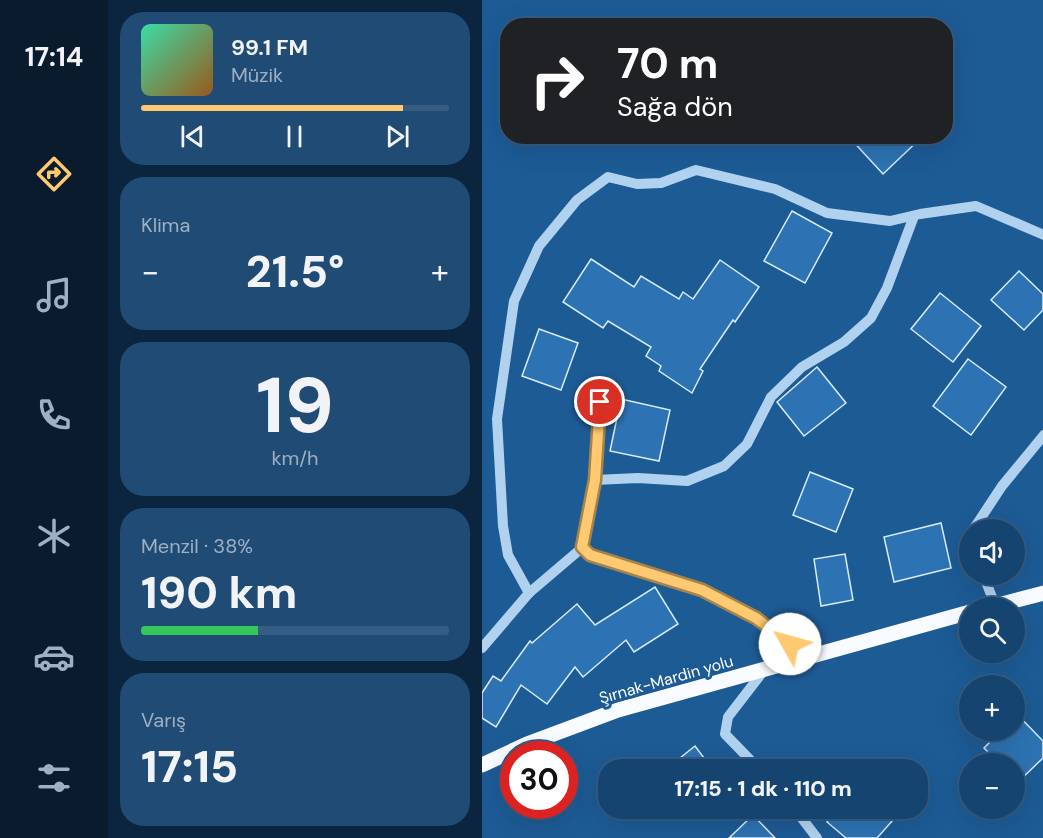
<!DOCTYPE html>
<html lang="tr">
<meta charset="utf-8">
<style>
body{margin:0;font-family:"DM Sans",sans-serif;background:#1f4b75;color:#f1f3f6;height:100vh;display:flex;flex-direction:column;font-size:22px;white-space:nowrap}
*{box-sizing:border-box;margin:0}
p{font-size:20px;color:#9eb0c3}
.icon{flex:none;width:33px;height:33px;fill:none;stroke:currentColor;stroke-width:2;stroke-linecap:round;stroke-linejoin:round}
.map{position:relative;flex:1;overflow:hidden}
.sheet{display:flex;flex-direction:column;gap:12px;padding:12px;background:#0c253e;width:374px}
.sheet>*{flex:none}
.guide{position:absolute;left:18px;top:18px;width:453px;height:126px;border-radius:24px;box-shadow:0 6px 24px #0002,0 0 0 2px #355c83;background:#202124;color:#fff;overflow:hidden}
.buttons{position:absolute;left:477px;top:519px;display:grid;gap:12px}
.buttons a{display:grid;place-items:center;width:66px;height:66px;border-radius:50%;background:#164470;box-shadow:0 6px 24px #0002,0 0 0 2px #355c83;font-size:30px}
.speed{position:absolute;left:18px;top:741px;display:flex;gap:12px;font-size:30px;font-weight:700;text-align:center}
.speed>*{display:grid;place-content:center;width:78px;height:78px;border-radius:50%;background:#164470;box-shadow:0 6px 24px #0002,0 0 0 2px #355c83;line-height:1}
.speed .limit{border:9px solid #d22;background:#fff;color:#111}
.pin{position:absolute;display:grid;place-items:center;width:51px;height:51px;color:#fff;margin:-26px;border:3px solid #fff;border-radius:50%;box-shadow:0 2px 6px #0007}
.me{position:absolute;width:66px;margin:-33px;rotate:308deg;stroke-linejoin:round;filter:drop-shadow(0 0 4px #0008)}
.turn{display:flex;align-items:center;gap:21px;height:126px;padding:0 18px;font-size:27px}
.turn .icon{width:78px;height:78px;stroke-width:2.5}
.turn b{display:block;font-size:42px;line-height:51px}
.big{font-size:45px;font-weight:800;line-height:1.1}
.sheet .tile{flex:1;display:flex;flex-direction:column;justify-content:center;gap:9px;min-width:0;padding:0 21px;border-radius:24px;background:#1f4b75}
.sheet .dial{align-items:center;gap:0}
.dial b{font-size:78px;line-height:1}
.song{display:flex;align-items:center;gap:18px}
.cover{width:72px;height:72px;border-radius:9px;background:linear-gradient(135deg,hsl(160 70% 55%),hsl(30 70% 35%))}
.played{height:6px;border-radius:3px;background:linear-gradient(90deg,#fec970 85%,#355c83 85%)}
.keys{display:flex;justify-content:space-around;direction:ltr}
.heat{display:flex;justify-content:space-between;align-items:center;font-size:33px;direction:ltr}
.charge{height:9px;border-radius:4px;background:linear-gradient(90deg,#34c759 38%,#355c83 0)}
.trip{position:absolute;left:116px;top:759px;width:330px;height:60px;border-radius:24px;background:#164470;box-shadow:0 6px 24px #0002,0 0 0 2px #355c83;font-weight:800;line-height:60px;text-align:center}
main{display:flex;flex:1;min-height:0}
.tabs{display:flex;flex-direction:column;width:108px;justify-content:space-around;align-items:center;background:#091b2d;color:#9eb0c3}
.tabs .icon{width:42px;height:42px}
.tabs .selected{color:#fec970}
.tabs b{font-size:27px;color:#f1f3f6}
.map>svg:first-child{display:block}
.building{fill:#2d73b3;stroke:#d7eafa;stroke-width:1.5}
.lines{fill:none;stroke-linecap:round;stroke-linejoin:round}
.minor{stroke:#b1d2ef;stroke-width:10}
.major{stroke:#f8fbff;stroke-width:15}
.route-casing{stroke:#a58349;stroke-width:15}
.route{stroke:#fec970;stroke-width:10}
.labels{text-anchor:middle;stroke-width:6;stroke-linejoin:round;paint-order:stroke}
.street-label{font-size:16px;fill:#fff;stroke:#1d5b95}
</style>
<main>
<nav class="tabs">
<b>17:14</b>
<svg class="icon selected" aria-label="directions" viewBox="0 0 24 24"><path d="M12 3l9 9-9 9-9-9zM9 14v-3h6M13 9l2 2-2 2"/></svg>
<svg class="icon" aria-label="music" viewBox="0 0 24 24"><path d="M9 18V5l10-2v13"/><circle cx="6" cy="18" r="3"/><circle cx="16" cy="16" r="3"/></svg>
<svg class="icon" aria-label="phone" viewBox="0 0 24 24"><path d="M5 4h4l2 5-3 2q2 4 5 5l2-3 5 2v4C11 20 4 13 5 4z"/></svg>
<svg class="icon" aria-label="climate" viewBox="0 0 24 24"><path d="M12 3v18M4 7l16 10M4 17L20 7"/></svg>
<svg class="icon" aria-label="car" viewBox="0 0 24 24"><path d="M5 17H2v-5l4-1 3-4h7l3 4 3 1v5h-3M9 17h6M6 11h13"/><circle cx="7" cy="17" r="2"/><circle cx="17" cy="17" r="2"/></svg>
<svg class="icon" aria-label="filters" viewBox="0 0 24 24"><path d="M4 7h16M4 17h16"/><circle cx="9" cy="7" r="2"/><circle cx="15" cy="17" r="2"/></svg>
</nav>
<section class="sheet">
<div class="tile">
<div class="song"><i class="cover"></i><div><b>99.1 FM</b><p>Müzik</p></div></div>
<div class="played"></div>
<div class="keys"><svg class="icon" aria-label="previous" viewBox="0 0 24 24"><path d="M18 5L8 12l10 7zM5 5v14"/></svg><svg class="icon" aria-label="pause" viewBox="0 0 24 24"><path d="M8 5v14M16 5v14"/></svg><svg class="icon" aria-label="next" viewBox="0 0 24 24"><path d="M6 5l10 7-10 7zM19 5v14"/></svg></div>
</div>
<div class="tile"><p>Klima</p>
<div class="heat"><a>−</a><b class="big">21.5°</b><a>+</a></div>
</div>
<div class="tile dial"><b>19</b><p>km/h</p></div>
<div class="tile"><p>Menzil · 38%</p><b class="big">190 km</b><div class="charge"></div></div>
<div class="tile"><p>Varış</p><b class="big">17:15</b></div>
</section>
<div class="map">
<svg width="562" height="838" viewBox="0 0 562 838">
<rect width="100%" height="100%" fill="#1d5b95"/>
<g class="building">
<polygon points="366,136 441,136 401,174"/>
<polygon points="310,211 350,233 323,283 282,261"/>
<polygon points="109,259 152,287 159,276 197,299 201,292 211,299 238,260 277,287 253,322 251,320 218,369 221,371 210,393 177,371 179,366 164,356 169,347 126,321 121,328 81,302"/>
<polygon points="537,271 561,294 561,310 542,330 509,300"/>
<polygon points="458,293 499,326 471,362 429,329"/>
<polygon points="57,329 96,343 79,390 40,376"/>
<polygon points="486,359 524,387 489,435 451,406"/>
<polygon points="335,367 364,403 322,436 295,402"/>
<polygon points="139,399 188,410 177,461 128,451"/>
<polygon points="328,472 371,489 354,532 311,515"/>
<polygon points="459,523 469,568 412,582 402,537"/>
<polygon points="363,554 371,600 339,606 332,559"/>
<polygon points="173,587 196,624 152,652 144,640 101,677 93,667 65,704 39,685 14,727 0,718 0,693 11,676 19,681 48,641 50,643 95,604 113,625"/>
<polygon points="532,711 561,741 561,758 532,786 532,764 518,764 502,748 520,730 532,730"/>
<polygon points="213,746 231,770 183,770"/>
<polygon points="357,808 398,808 411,820 395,838 364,838 345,822"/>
<polygon points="271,815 293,838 247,838"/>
</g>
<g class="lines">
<g class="minor">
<polyline points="118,402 113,480 101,547 108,555 220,590 274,618 325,657"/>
<polyline points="113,480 156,478 205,481 242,466 265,444 289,397 320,367 362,342 389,318 405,288 432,216"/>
<polyline points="491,530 520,486 562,435"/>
<polyline points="501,574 513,605"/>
<polyline points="47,593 26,555 21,526 15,419 32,301 57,246 95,200 126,177 155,184 179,183 214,170 293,189 345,213 408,221 438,214 494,206 562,235"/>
<polyline points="0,648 47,593 101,547"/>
<polyline points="278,770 243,734 246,717 283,669"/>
<polyline points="312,808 335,838"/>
</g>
<g class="major">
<polyline points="505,608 562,593"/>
<polyline points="0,765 45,744 136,710 488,612"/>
</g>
</g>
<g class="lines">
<g class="route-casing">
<polyline id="route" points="118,402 113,480 100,547 108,555 220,590 274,618 308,644"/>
</g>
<use href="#route" class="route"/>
</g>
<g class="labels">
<g class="street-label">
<text transform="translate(184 679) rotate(-16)" y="6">Şırnak-Mardin yolu</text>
</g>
</g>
</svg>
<div class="buttons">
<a><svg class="icon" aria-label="sound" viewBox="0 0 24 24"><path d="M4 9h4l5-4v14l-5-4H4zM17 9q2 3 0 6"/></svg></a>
<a><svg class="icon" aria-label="search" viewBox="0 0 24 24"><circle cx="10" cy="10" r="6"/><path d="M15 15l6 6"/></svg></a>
<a>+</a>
<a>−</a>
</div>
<div class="speed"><div class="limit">30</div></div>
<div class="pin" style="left:118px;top:402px;background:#d93025"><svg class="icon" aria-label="arrive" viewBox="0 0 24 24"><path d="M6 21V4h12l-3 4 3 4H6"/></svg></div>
<svg class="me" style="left:308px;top:644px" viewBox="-20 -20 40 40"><circle r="19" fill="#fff"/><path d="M0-13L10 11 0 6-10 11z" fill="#fec970"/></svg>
<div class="trip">17:15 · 1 dk · 110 m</div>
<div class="guide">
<div class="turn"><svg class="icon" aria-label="right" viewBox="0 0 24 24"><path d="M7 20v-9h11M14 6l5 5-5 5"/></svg><div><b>70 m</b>Sağa dön</div></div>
</div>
</div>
</main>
